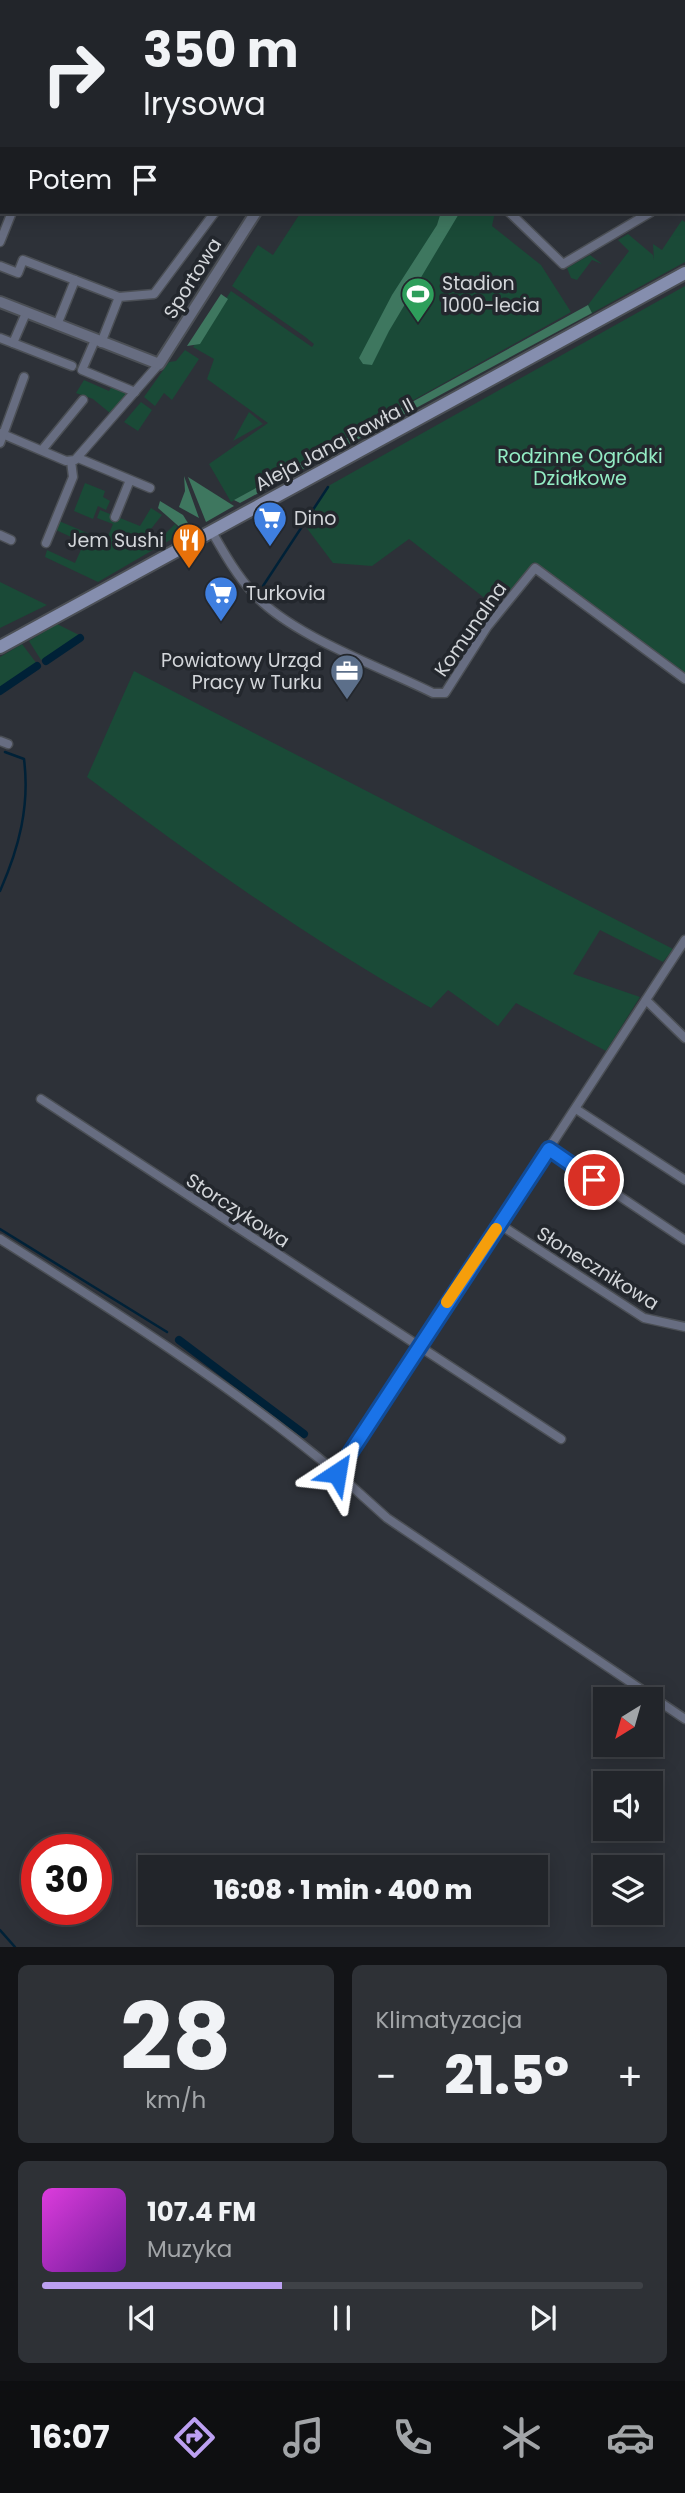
<!DOCTYPE html>
<html lang="pl">
<meta charset="utf-8">
<style>
body{margin:0;font-family:Poppins,sans-serif;background:#2e3136;color:#f1f3f6;height:100vh;display:flex;flex-direction:column;font-size:26px;white-space:nowrap}
*{box-sizing:border-box;margin:0}
p{font-size:23px;color:#a2a5a8}
.icon{flex:none;width:38px;height:38px;fill:none;stroke:currentColor;stroke-width:2;stroke-linecap:round;stroke-linejoin:round}
.map{position:relative;height:1947px;overflow:hidden}
.sheet{display:flex;flex-direction:column;gap:18px;padding:18px;background:#131417;flex:1}
.sheet>*{flex:none}
.guide{position:absolute;left:0px;top:0px;width:686px;height:214px;box-shadow:0 4px 18px #0003,0 0 0 2px #3f4247;background:#22252a;color:#f1f3f6;overflow:hidden}
.needle{width:46px;rotate:217deg}
.buttons{position:absolute;left:593px;top:1687px;display:grid;gap:14px}
.buttons a{display:grid;place-items:center;width:70px;height:70px;border-radius:0px;background:#22252a;box-shadow:0 4px 18px #0003,0 0 0 2px #3f4247;font-size:35px}
.speed{position:absolute;left:21px;top:1834px;display:flex;gap:14px;font-size:35px;font-weight:700;text-align:center}
.speed>*{display:grid;place-content:center;width:91px;height:91px;border-radius:50%;background:#22252a;box-shadow:0 4px 18px #0003,0 0 0 2px #3f4247;line-height:1}
.speed .limit{border:10px solid #d22;background:#fff;color:#111}
.pin{position:absolute;display:grid;place-items:center;width:60px;height:60px;color:#fff;margin:-30px;border:4px solid #fff;border-radius:50%;box-shadow:0 2px 7px #0007}
.me{position:absolute;width:77px;margin:-38px;rotate:33deg;stroke-linejoin:round;filter:drop-shadow(0 0 5px #0008)}
.turn{display:flex;align-items:center;gap:24px;height:147px;padding:0 28px;font-size:32px}
.turn .icon{width:91px;height:91px;stroke-width:2.5}
.turn b{display:block;font-size:49px;line-height:60px}
.then{display:flex;align-items:center;height:66px;padding:0 28px;background:#0003;gap:14px;font-size:26px}
.big{font-size:52px;font-weight:800;line-height:1.1}
.sheet .tile{flex:1;display:flex;flex-direction:column;justify-content:center;gap:10px;min-width:0;padding:0 24px;border-radius:10px;background:#2e3136}
.sheet .dial{align-items:center;gap:0}
.dial b{font-size:91px;line-height:1}
.song{display:flex;align-items:center;gap:21px}
.cover{width:84px;height:84px;border-radius:10px;background:linear-gradient(135deg,hsl(300 70% 55%),hsl(280 70% 35%))}
.played{height:7px;border-radius:4px;background:linear-gradient(90deg,#bca0f2 40%,#3f4247 40%)}
.keys{display:flex;justify-content:space-around;direction:ltr}
.heat{display:flex;justify-content:space-between;align-items:center;font-size:38px;direction:ltr}
.sheet .tiles{flex:1;display:grid;gap:18px;grid-template-columns:1fr 1fr}
.tile:last-child{grid-column:span 2}
.trip{position:absolute;left:138px;top:1855px;width:410px;height:70px;border-radius:0px;background:#22252a;box-shadow:0 4px 18px #0003,0 0 0 2px #3f4247;font-weight:800;line-height:70px;text-align:center}
.menu{display:flex;height:112px;justify-content:space-around;align-items:center;background:#0e0f11;color:#a2a5a8}
.menu .icon{width:49px;height:49px}
.menu .on{color:#bca0f2}
.menu b{font-size:32px;color:#f1f3f6}
.map>svg:first-child{display:block}
.green{fill:#1a4a37}
.forest{fill:#3e775f}
.lines{fill:none;stroke-linecap:round;stroke-linejoin:round}
.stream{stroke:#002137;stroke-width:2.5}
.canal{stroke:#002137;stroke-width:8}
.minor-casing{stroke:#4b4f55;stroke-width:11}
.tertiary-casing{stroke:#4b4f55;stroke-width:14}
.secondary-casing{stroke:#4b4f55;stroke-width:16}
.minor{stroke:#676d81;stroke-width:8}
.tertiary{stroke:#676d81;stroke-width:10}
.secondary{stroke:#858eae;stroke-width:12}
.route-casing{stroke:#114b97;stroke-width:18}
.route{stroke:#1a73e8;stroke-width:12}
.slow{stroke:#f59e0b;stroke-width:12}
.labels{text-anchor:middle;stroke-width:7;stroke-linejoin:round;paint-order:stroke}
.street-label{font-size:19px;fill:#d3d6da;stroke:#23272d}
.poi-label{font-size:19px;fill:#d3d6da;stroke:#23272d;text-anchor:start}
.park-label{font-size:19px;fill:#93ecc4;stroke:#23272d}
</style>
<div class="map">
<svg width="685" height="1947" viewBox="0 0 685 1947">
<rect width="100%" height="100%" fill="#2d3138"/>
<g class="green">
<polygon points="301,212 495,212 492,226 541,265 571,312 231,502 209,464 268,423 207,379 214,359 193,347 231,291 312,347 314,344 304,336 232,286 258,245 273,255"/>
<polygon points="682,220 685,222 685,262 592,313 588,305 629,251 618,240 628,234 653,255 654,260 653,244 662,250"/>
<polygon points="590,255 602,264 592,260 577,280 571,278 567,268"/>
<polygon points="685,286 685,673 534,562 496,607 409,539 372,566 333,563 303,523 330,485"/>
<polygon points="185,350 199,359 172,400 164,393 155,406 144,397 169,362 176,361"/>
<polygon points="84,380 109,391 112,386 128,393 110,413 93,399 76,393"/>
<polygon points="141,402 152,410 138,431 124,422"/>
<polygon points="249,412 263,424 233,441"/>
<polygon points="85,483 105,491 103,497 110,501 106,510 98,506 93,519 74,511"/>
<polygon points="151,508 162,515 147,534 156,543 175,524 182,533 98,582 45,557 47,550 75,563 84,543 56,530 59,521 106,541 113,524 97,518 100,510 140,526"/>
<polygon points="0,582 47,605 0,628"/>
<polygon points="57,624 81,636 41,660 29,641"/>
<polygon points="22,644 37,664 0,689 0,657"/>
<path d="M134,671L673,949L663,962L600,930L573,974L640,997L606,1051L516,1003L498,1026L448,990L431,1008C311,940 197,860 87,777Z"/>
</g>
<g class="forest">
<polygon points="441,212 460,212 389,331 372,365 363,364 359,358 392,295 437,225"/>
<polygon points="221,294 228,299 200,344 187,346"/>
<polygon points="588,305 592,313 240,503 234,500"/>
<polygon points="184,476 199,518 179,507 185,491"/>
<polygon points="188,477 234,506 206,522"/>
<polygon points="160,501 183,515 191,528 184,531 158,508"/>
</g>
<g class="lines">
<g class="stream">
<polyline points="263,586 328,487"/>
<path d="M0,891C19,848 30,806 24,759L5,752"/>
<polyline points="0,1229 167,1332"/>
<polyline points="0,1930 15,1947"/>
</g>
<g class="canal">
<polyline points="46,661 80,638"/>
<polyline points="0,691 37,666"/>
<polyline points="179,1340 304,1434"/>
</g>
<g class="minor-casing">
<g id="minor">
<polyline points="207,2 208,0"/>
<polyline points="684,193 685,192"/>
<polyline points="509,212 563,264 651,212"/>
<polyline points="0,242 12,212"/>
<polyline points="0,266 18,273 23,260 119,297"/>
<polyline points="57,325 75,280"/>
<polyline points="0,338 72,366"/>
<polyline points="95,340 82,370 135,392"/>
<polyline points="13,343 26,313"/>
<polyline points="101,343 119,297 154,294 215,212"/>
<polyline points="0,433 66,461 75,460 159,364"/>
<polyline points="0,443 24,377"/>
<polyline points="42,450 83,400"/>
<polyline points="78,458 150,488"/>
<polyline points="115,517 130,480"/>
<path d="M212,532C224,553 237,576 254,594C292,636 381,667 433,693H445L487,627L535,568L685,679"/>
<polyline points="0,535 11,540"/>
<polyline points="46,543 73,477 71,461"/>
<polyline points="0,741 8,744"/>
<polyline points="685,940 337,1473 387,1518 685,1719"/>
<polyline points="646,1000 685,1038"/>
<polyline points="41,1099 561,1439"/>
<polyline points="576,1109 685,1180"/>
<polyline points="549,1149 685,1240"/>
<polyline points="499,1224 644,1318 685,1327"/>
<path d="M0,1239C116,1312 231,1385 337,1473"/>
</g>
</g>
<g class="tertiary-casing">
<g id="tertiary">
<polyline points="67,0 71,2"/>
<polyline points="533,0 538,2"/>
<polyline points="572,0 574,2"/>
<polyline points="378,2 379,0"/>
<polyline points="558,2 560,0"/>
<polyline points="684,52 685,52"/>
<polyline points="684,63 685,64"/>
<polyline points="0,302 159,364 256,212"/>
</g>
</g>
<g class="secondary-casing">
<polyline id="secondary" points="0,647 685,273"/>
</g>
<use href="#minor" class="minor"/>
<use href="#tertiary" class="tertiary"/>
<use href="#secondary" class="secondary"/>
</g>
<g class="lines">
<g class="route-casing">
<polyline id="route" points="337,1473 549,1149 594,1180"/>
</g>
<use href="#route" class="route"/>
<polyline class="slow" points="447,1302 496,1229"/>
</g>
<defs>
<g id="stadium-pin" transform="scale(1.75)"><path d="M0 17L-7.5 6A9.5 9.5 0 1 1 7.5 6Z" fill="#2e9e5b" stroke="#23272d"/><path d="M0-5a6.5 5 0 1 0 0 10a6.5 5 0 1 0 0-10ZM-3.5-1.8h7v3.6h-7Z" fill="#fff"/></g>
<g id="supermarket-pin" transform="scale(1.75)"><path d="M0 17L-7.5 6A9.5 9.5 0 1 1 7.5 6Z" fill="#3f7fe0" stroke="#23272d"/><path d="M-6-5.5h2.5l.6 2H6L4.5 2H-2.5L-4.4-4H-6ZM-1.5 3.2a1.3 1.3 0 1 0 .1 0ZM3 3.2a1.3 1.3 0 1 0 .1 0Z" fill="#fff"/></g>
<g id="restaurant-pin" transform="scale(1.75)"><path d="M0 17L-7.5 6A9.5 9.5 0 1 1 7.5 6Z" fill="#e8710a" stroke="#23272d"/><path d="M-5-6h1v4h1v-4h1v4h1v-4h1v5L-1.5 .5V6h-2V.5L-5-1ZM5-6V6H3V1.5H1.5Q1.5-4 5-6Z" fill="#fff"/></g>
<g id="office-pin" transform="scale(1.75)"><path d="M0 17L-7.5 6A9.5 9.5 0 1 1 7.5 6Z" fill="#5c6f8a" stroke="#23272d"/><path d="M-6-3h4V-5.5h4V-3h4V5H-6ZM-1-4.5V-3h2v-1.5ZM-6 0V1H6V0Z" fill="#fff"/></g>
</defs>
<g fill-rule="evenodd">
<use href="#stadium-pin" x="418" y="294"/>
<use href="#supermarket-pin" x="270" y="518"/>
<use href="#restaurant-pin" x="189" y="540"/>
<use href="#supermarket-pin" x="221" y="593"/>
<use href="#office-pin" x="347" y="671"/>
</g>
<g class="labels">
<g class="street-label">
<text transform="translate(192 278) rotate(-58)" y="7">Sportowa</text>
<text transform="translate(334 444) rotate(-28)" y="7">Aleja Jana Pawła II</text>
<text transform="translate(470 629) rotate(-55)" y="7">Komunalna</text>
<text transform="translate(238 1210) rotate(33)" y="7">Storczykowa</text>
<text transform="translate(598 1268) rotate(32)" y="7">Słonecznikowa</text>
</g>
<g class="poi-label">
<text x="442" y="290">Stadion<tspan x="442" dy="22">1000-lecia</tspan></text>
<text x="294" y="525">Dino</text>
<text x="164" y="547" text-anchor="end">Jem Sushi</text>
<text x="246" y="600">Turkovia</text>
<text x="322" y="667" text-anchor="end">Powiatowy Urząd<tspan x="322" dy="22">Pracy w Turku</tspan></text>
</g>
<g class="park-label">
<text x="580" y="463">Rodzinne Ogródki<tspan x="580" dy="22">Działkowe</tspan></text>
</g>
</g>
</svg>
<div class="buttons">
<a><svg class="needle" viewBox="-14 -14 28 28"><path d="M0-13l5 13h-10z" fill="#e53935"/><path d="M0 13l5-13h-10z" fill="#a2a5a8"/></svg></a>
<a><svg class="icon" aria-label="sound" viewBox="0 0 24 24"><path d="M4 9h4l5-4v14l-5-4H4zM17 9q2 3 0 6"/></svg></a>
<a><svg class="icon" aria-label="layers" viewBox="0 0 24 24"><path d="M12 4l9 5-9 5-9-5zM3 14l9 5 9-5"/></svg></a>
</div>
<div class="speed"><div class="limit">30</div></div>
<div class="pin" style="left:594px;top:1180px;background:#d93025"><svg class="icon" aria-label="arrive" viewBox="0 0 24 24"><path d="M6 21V4h12l-3 4 3 4H6"/></svg></div>
<svg class="me" style="left:337px;top:1473px" viewBox="-20 -20 40 40"><path d="M0-17L14 15 0 8-14 15z" fill="#1a73e8" stroke="#fff" stroke-width="4"/></svg>
<div class="trip">16:08 · 1 min · 400 m</div>
<div class="guide">
<div class="turn"><svg class="icon" aria-label="right" viewBox="0 0 24 24"><path d="M7 20v-9h11M14 6l5 5-5 5"/></svg><div><b>350 m</b>Irysowa</div></div>
<div class="then">Potem<svg class="icon" aria-label="arrive" viewBox="0 0 24 24"><path d="M6 21V4h12l-3 4 3 4H6"/></svg></div>
</div>
</div>
<section class="sheet">
<div class="tiles">
<div class="tile dial"><b>28</b><p>km/h</p></div>
<div class="tile"><p>Klimatyzacja</p>
<div class="heat"><a>−</a><b class="big">21.5°</b><a>+</a></div>
</div>
<div class="tile">
<div class="song"><i class="cover"></i><div><b>107.4 FM</b><p>Muzyka</p></div></div>
<div class="played"></div>
<div class="keys"><svg class="icon" aria-label="previous" viewBox="0 0 24 24"><path d="M18 5L8 12l10 7zM5 5v14"/></svg><svg class="icon" aria-label="pause" viewBox="0 0 24 24"><path d="M8 5v14M16 5v14"/></svg><svg class="icon" aria-label="next" viewBox="0 0 24 24"><path d="M6 5l10 7-10 7zM19 5v14"/></svg></div>
</div>
</div>
</section>
<nav class="menu">
<b>16:07</b>
<svg class="icon on" aria-label="directions" viewBox="0 0 24 24"><path d="M12 3l9 9-9 9-9-9zM9 14v-3h6M13 9l2 2-2 2"/></svg>
<svg class="icon" aria-label="music" viewBox="0 0 24 24"><path d="M9 18V5l10-2v13"/><circle cx="6" cy="18" r="3"/><circle cx="16" cy="16" r="3"/></svg>
<svg class="icon" aria-label="phone" viewBox="0 0 24 24"><path d="M5 4h4l2 5-3 2q2 4 5 5l2-3 5 2v4C11 20 4 13 5 4z"/></svg>
<svg class="icon" aria-label="climate" viewBox="0 0 24 24"><path d="M12 3v18M4 7l16 10M4 17L20 7"/></svg>
<svg class="icon" aria-label="car" viewBox="0 0 24 24"><path d="M5 17H2v-5l4-1 3-4h7l3 4 3 1v5h-3M9 17h6M6 11h13"/><circle cx="7" cy="17" r="2"/><circle cx="17" cy="17" r="2"/></svg>
</nav>
